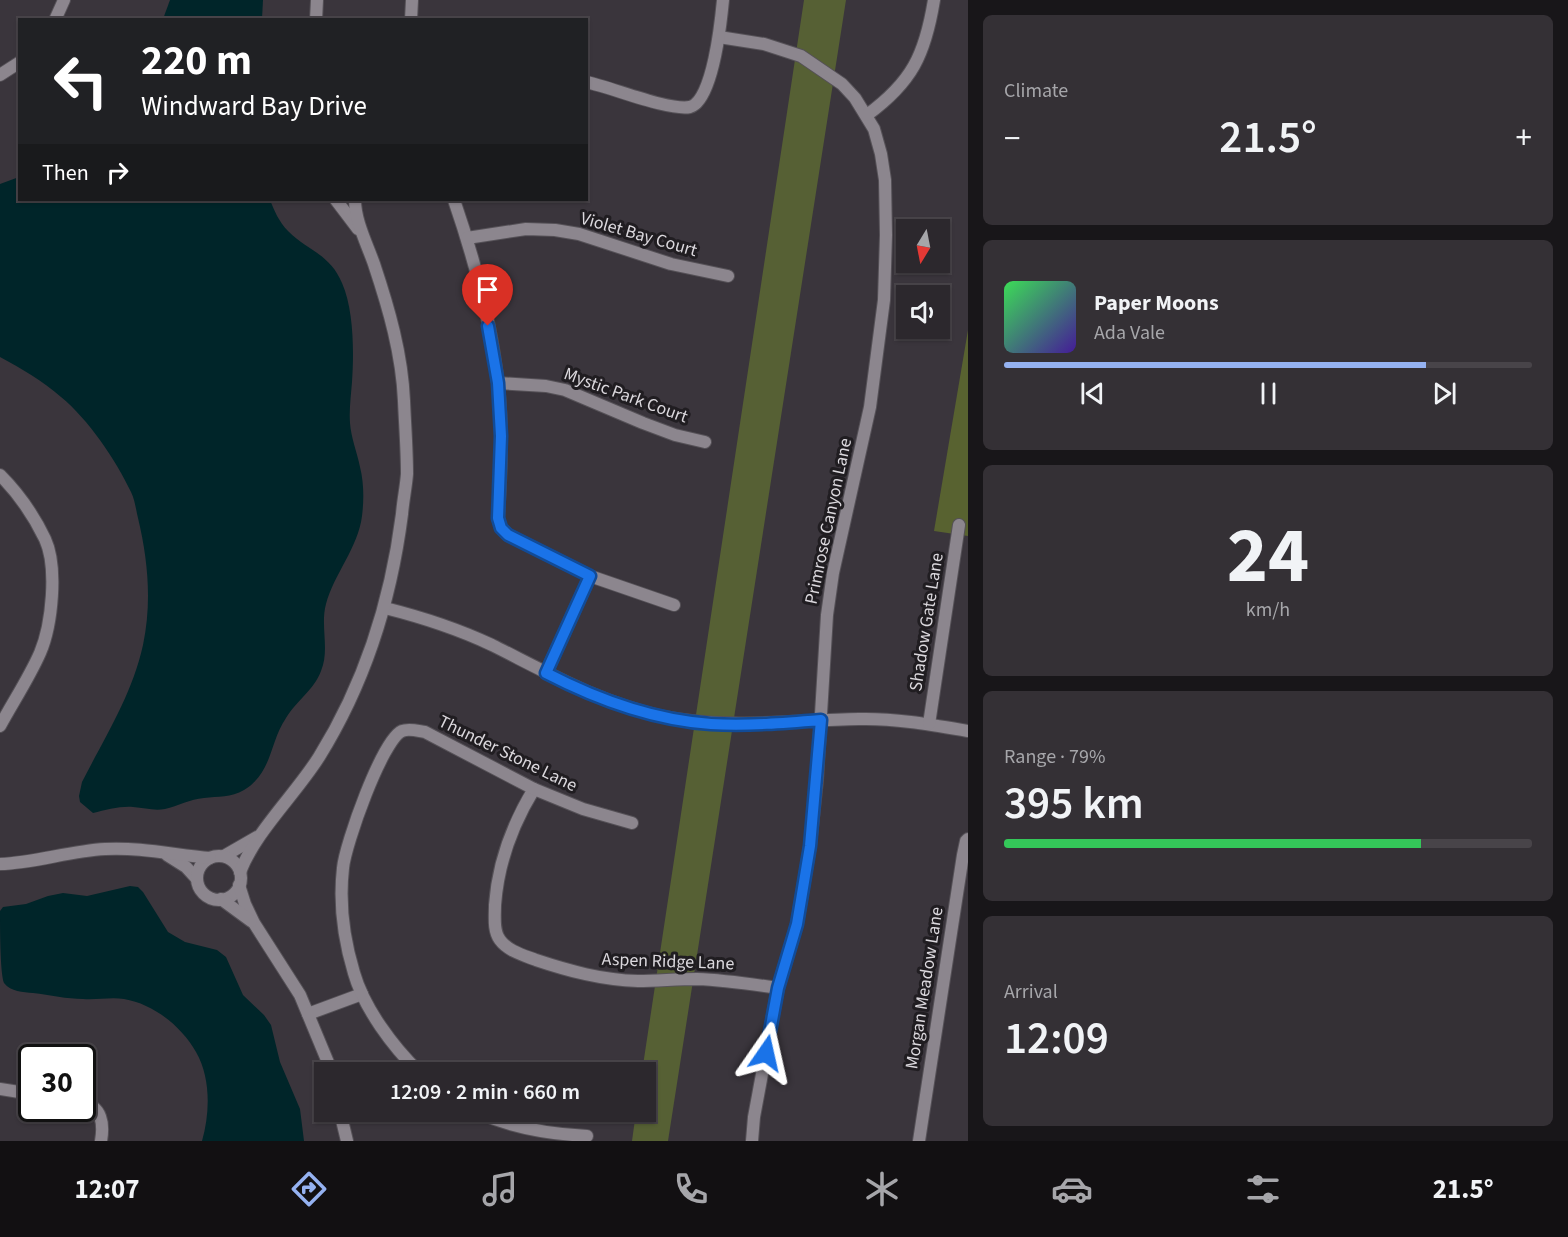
<!DOCTYPE html>
<meta charset="utf-8">
<style>
body{margin:0;font-family:"Source Sans 3",sans-serif;background:#343035;color:#f1f3f6;height:100vh;display:flex;flex-direction:column;font-size:22px;white-space:nowrap}
*{box-sizing:border-box;margin:0}
p{font-size:20px;color:#a6a6aa}
.icon{flex:none;width:33px;height:33px;fill:none;stroke:currentColor;stroke-width:2;stroke-linecap:round;stroke-linejoin:round}
.map{position:relative;flex:1;overflow:hidden}
.details{display:flex;flex-direction:column;gap:15px;padding:15px;background:#181619;width:600px}
.details>*{flex:none}
.banner{position:absolute;left:18px;top:18px;width:570px;height:183px;border-radius:0px;box-shadow:0 2px 4px #0004,0 0 0 2px #484449;background:#202124;color:#fff;overflow:hidden}
.needle{width:39px;rotate:190deg}
.fabs{position:absolute;left:896px;top:219px;display:grid;gap:12px}
.fabs a{display:grid;place-items:center;width:54px;height:54px;border-radius:0px;background:#2c282d;box-shadow:0 2px 4px #0004,0 0 0 2px #484449;font-size:30px}
.speed{position:absolute;left:18px;top:1044px;display:flex;gap:12px;font-size:30px;font-weight:700;text-align:center}
.speed>*{display:grid;place-content:center;width:78px;height:78px;border-radius:50%;background:#2c282d;box-shadow:0 2px 4px #0004,0 0 0 2px #484449;line-height:1}
.speed .limit{border:3px solid #111;border-radius:9px;background:#fff;color:#111}
.pin{position:absolute;display:grid;place-items:center;width:51px;height:51px;color:#fff;margin:-62px -26px;border-radius:50% 50% 50% 0;rotate:-45deg;box-shadow:0 0 6px #0007}
.pin .icon{rotate:45deg}
.me{position:absolute;width:66px;margin:-33px;rotate:11deg;stroke-linejoin:round;filter:drop-shadow(0 0 4px #0008)}
.turn{display:flex;align-items:center;gap:21px;height:126px;padding:0 24px;font-size:27px}
.turn .icon{width:78px;height:78px;stroke-width:2.5}
.turn b{display:block;font-size:42px;line-height:51px}
.then{display:flex;align-items:center;height:57px;padding:0 24px;background:#0003;gap:12px;font-size:22px}
.big{font-size:45px;font-weight:600;line-height:1.1}
.details .card{flex:1;display:flex;flex-direction:column;justify-content:center;gap:9px;min-width:0;padding:0 21px;border-radius:9px;background:#343035}
.details .dial{align-items:center;gap:0}
.dial b{font-size:78px;line-height:1}
.song{display:flex;align-items:center;gap:18px}
.cover{width:72px;height:72px;border-radius:9px;background:linear-gradient(135deg,hsl(130 70% 55%),hsl(260 70% 35%))}
.played{height:6px;border-radius:3px;background:linear-gradient(90deg,#95b2f1 80%,#484449 80%)}
.keys{display:flex;justify-content:space-around;direction:ltr}
.heat{display:flex;justify-content:space-between;align-items:center;font-size:33px;direction:ltr}
.charge{height:9px;border-radius:4px;background:linear-gradient(90deg,#34c759 79%,#484449 0)}
.trip{position:absolute;left:314px;top:1062px;width:342px;height:60px;border-radius:0px;background:#2c282d;box-shadow:0 2px 4px #0004,0 0 0 2px #484449;font-weight:600;line-height:60px;text-align:center}
.tab-bar{display:flex;height:96px;justify-content:space-around;align-items:center;background:#121012;color:#a6a6aa}
.tab-bar .icon{width:42px;height:42px}
.tab-bar .on{color:#95b2f1}
.tab-bar b{font-size:27px;color:#f1f3f6}
main{display:flex;flex:1;min-height:0}
.map>svg:first-child{display:block}
.green{fill:#566034}
.forest{fill:#586230}
.water{fill:#002529}
.lines{fill:none;stroke-linecap:round;stroke-linejoin:round}
.minor-casing{stroke:#555157;stroke-width:14}
.minor{stroke:#8c868e;stroke-width:12}
.route-casing{stroke:#114b97;stroke-width:15}
.route{stroke:#1a73e8;stroke-width:10}
.labels{text-anchor:middle;stroke-width:6;stroke-linejoin:round;paint-order:stroke}
.street-label{font-size:18px;fill:#dbd8dd;stroke:#201d21}
</style>
<main>
<div class="map">
<svg width="968" height="1141" viewBox="0 0 968 1141">
<rect width="100%" height="100%" fill="#3a353c"/>
<polygon class="green" points="804,0 846,0 668,1141 632,1141 636,1112 645,1112 645,1072 642,1072"/>
<polygon class="forest" points="968,330 968,536 934,531"/>
<g class="water">
<polygon points="170,0 263,0 262,19 163,19"/>
<path d="M19,177L20,200H270C274,210 279,222 288,231C308,251 330,254 342,283C354,310 354,353 352,382C351,395 349,410 350,423C351,438 357,452 360,467C364,483 364,500 362,516C358,548 334,574 326,604C320,626 330,650 321,671C314,690 296,701 286,718C269,743 273,772 244,790C231,798 218,796 204,798C190,799 178,806 165,809C154,811 145,808 133,807C120,806 106,810 93,813L80,802L79,796L82,782C105,737 132,695 143,645C152,602 148,560 138,518C136,510 135,500 131,492C116,460 88,419 61,397C43,381 22,369 0,357V184Z"/>
<path d="M130,886L138,887L143,892L168,932L185,942L217,950L226,957L243,995L264,1015L271,1025L280,1062L300,1109L304,1141H202C210,1113 211,1078 196,1052C182,1027 154,1004 124,999C111,997 97,1000 83,999C67,999 50,995 33,993C23,992 11,992 4,983C0,973 0,925 0,911L3,907L26,904L48,896L63,893L87,896Z"/>
</g>
<g class="lines">
<g class="minor-casing">
<g id="minor">
<polyline points="55,20 64,0"/>
<polyline points="316,20 317,0"/>
<polyline points="411,20 412,0"/>
<polyline points="719,37 764,44 801,56 842,84 855,98 874,129 881,154 885,180 886,235 884,300 870,407 833,573 827,615 817,780 810,846 797,924 778,988 754,1117 752,1141"/>
<polyline points="0,75 20,62"/>
<path d="M586,82C611,87 668,111 690,107C713,101 721,21 723,0"/>
<path d="M867,115C912,82 925,55 934,0"/>
<polyline points="336,200 358,229"/>
<path d="M454,200C474,258 491,322 498,384C503,428 501,473 498,518L501,528L508,535L590,576L674,605"/>
<polyline points="467,238 526,229 555,230 579,234 671,264 728,276"/>
<polyline points="498,383 546,386 565,390 643,423 675,435 705,442"/>
<path d="M0,475C18,493 34,516 45,539C58,567 52,625 40,653C29,678 13,702 0,726"/>
<path d="M385,608C421,617 458,629 492,645C548,673 598,702 660,716C727,730 792,720 859,719C895,718 933,725 968,731"/>
<polyline points="546,673 590,576"/>
<polyline points="929,724 959,525"/>
<path d="M534,789C512,825 498,863 495,905C495,916 493,931 500,940C508,951 523,955 536,960C569,971 602,980 638,981C657,981 677,979 697,979C725,980 751,984 778,988"/>
<polyline points="167,855 186,867 197,879"/>
<polyline points="224,856 257,837"/>
<circle cx="219" cy="878" r="22"/>
<path d="M0,864C35,863 69,851 105,849C140,847 175,855 210,858"/>
<path d="M240,872C256,831 295,795 319,757C365,683 391,600 402,514C403,501 406,487 407,474C407,450 405,425 404,401C402,354 389,309 374,264C367,244 355,221 355,200"/>
<polyline points="239,885 245,904 254,923 300,995 332,1072"/>
<polyline points="221,899 251,921"/>
<polyline points="308,1014 362,994"/>
<path d="M419,1072C393,1047 364,1008 354,973C344,940 339,903 343,868C345,845 382,740 402,731C409,728 418,731 425,732L534,789L583,809L632,823"/>
<polyline points="0,1089 32,1094"/>
<path d="M82,1103C102,1106 104,1124 101,1141"/>
<polyline points="340,1112 347,1141"/>
<path d="M477,1112C512,1128 549,1134 587,1136"/>
<polyline points="919,1141 963,855 966,841 968,839"/>
</g>
</g>
<use href="#minor" class="minor"/>
</g>
<g class="lines">
<g class="route-casing">
<path id="route" d="M488,326L498,383L501,436L498,518L501,528L508,535L590,576L546,673C598,700 653,720 711,724C748,726 785,723 821,720L810,846L797,924L778,988L766,1053"/>
</g>
<use href="#route" class="route"/>
</g>
<g class="labels">
<g class="street-label">
<text transform="translate(639 234) rotate(16)" y="6">Violet Bay Court</text>
<text transform="translate(626 395) rotate(20)" y="6">Mystic Park Court</text>
<text transform="translate(828 521) rotate(-78)" y="6">Primrose Canyon Lane</text>
<text transform="translate(926 622) rotate(-81)" y="6">Shadow Gate Lane</text>
<text transform="translate(508 753) rotate(26)" y="6">Thunder Stone Lane</text>
<text transform="translate(668 961) rotate(2)" y="6">Aspen Ridge Lane</text>
<text transform="translate(924 988) rotate(-81)" y="6">Morgan Meadow Lane</text>
</g>
</g>
</svg>
<div class="fabs">
<a><svg class="needle" viewBox="-14 -14 28 28"><path d="M0-13l5 13h-10z" fill="#e53935"/><path d="M0 13l5-13h-10z" fill="#a6a6aa"/></svg></a>
<a><svg class="icon" aria-label="sound" viewBox="0 0 24 24"><path d="M4 9h4l5-4v14l-5-4H4zM17 9q2 3 0 6"/></svg></a>
</div>
<div class="speed"><div class="limit">30</div></div>
<div class="pin" style="left:488px;top:326px;background:#d93025"><svg class="icon" aria-label="arrive" viewBox="0 0 24 24"><path d="M6 21V4h12l-3 4 3 4H6"/></svg></div>
<svg class="me" style="left:766px;top:1053px" viewBox="-20 -20 40 40"><path d="M0-17L14 15 0 8-14 15z" fill="#1a73e8" stroke="#fff" stroke-width="4"/></svg>
<div class="trip">12:09 · 2 min · 660 m</div>
<div class="banner">
<div class="turn"><svg class="icon" aria-label="left" viewBox="0 0 24 24"><path d="M17 20v-9H6M10 6l-5 5 5 5"/></svg><div><b>220 m</b>Windward Bay Drive</div></div>
<div class="then">Then<svg class="icon" aria-label="right" viewBox="0 0 24 24"><path d="M7 20v-9h11M14 6l5 5-5 5"/></svg></div>
</div>
</div>
<section class="details">
<div class="card"><p>Climate</p>
<div class="heat"><a>−</a><b class="big">21.5°</b><a>+</a></div>
</div>
<div class="card">
<div class="song"><i class="cover"></i><div><b>Paper Moons</b><p>Ada Vale</p></div></div>
<div class="played"></div>
<div class="keys"><svg class="icon" aria-label="previous" viewBox="0 0 24 24"><path d="M18 5L8 12l10 7zM5 5v14"/></svg><svg class="icon" aria-label="pause" viewBox="0 0 24 24"><path d="M8 5v14M16 5v14"/></svg><svg class="icon" aria-label="next" viewBox="0 0 24 24"><path d="M6 5l10 7-10 7zM19 5v14"/></svg></div>
</div>
<div class="card dial"><b>24</b><p>km/h</p></div>
<div class="card"><p>Range · 79%</p><b class="big">395 km</b><div class="charge"></div></div>
<div class="card"><p>Arrival</p><b class="big">12:09</b></div>
</section>
</main>
<nav class="tab-bar">
<b>12:07</b>
<svg class="icon on" aria-label="directions" viewBox="0 0 24 24"><path d="M12 3l9 9-9 9-9-9zM9 14v-3h6M13 9l2 2-2 2"/></svg>
<svg class="icon" aria-label="music" viewBox="0 0 24 24"><path d="M9 18V5l10-2v13"/><circle cx="6" cy="18" r="3"/><circle cx="16" cy="16" r="3"/></svg>
<svg class="icon" aria-label="phone" viewBox="0 0 24 24"><path d="M5 4h4l2 5-3 2q2 4 5 5l2-3 5 2v4C11 20 4 13 5 4z"/></svg>
<svg class="icon" aria-label="climate" viewBox="0 0 24 24"><path d="M12 3v18M4 7l16 10M4 17L20 7"/></svg>
<svg class="icon" aria-label="car" viewBox="0 0 24 24"><path d="M5 17H2v-5l4-1 3-4h7l3 4 3 1v5h-3M9 17h6M6 11h13"/><circle cx="7" cy="17" r="2"/><circle cx="17" cy="17" r="2"/></svg>
<svg class="icon" aria-label="filters" viewBox="0 0 24 24"><path d="M4 7h16M4 17h16"/><circle cx="9" cy="7" r="2"/><circle cx="15" cy="17" r="2"/></svg>
<b>21.5°</b>
</nav>
